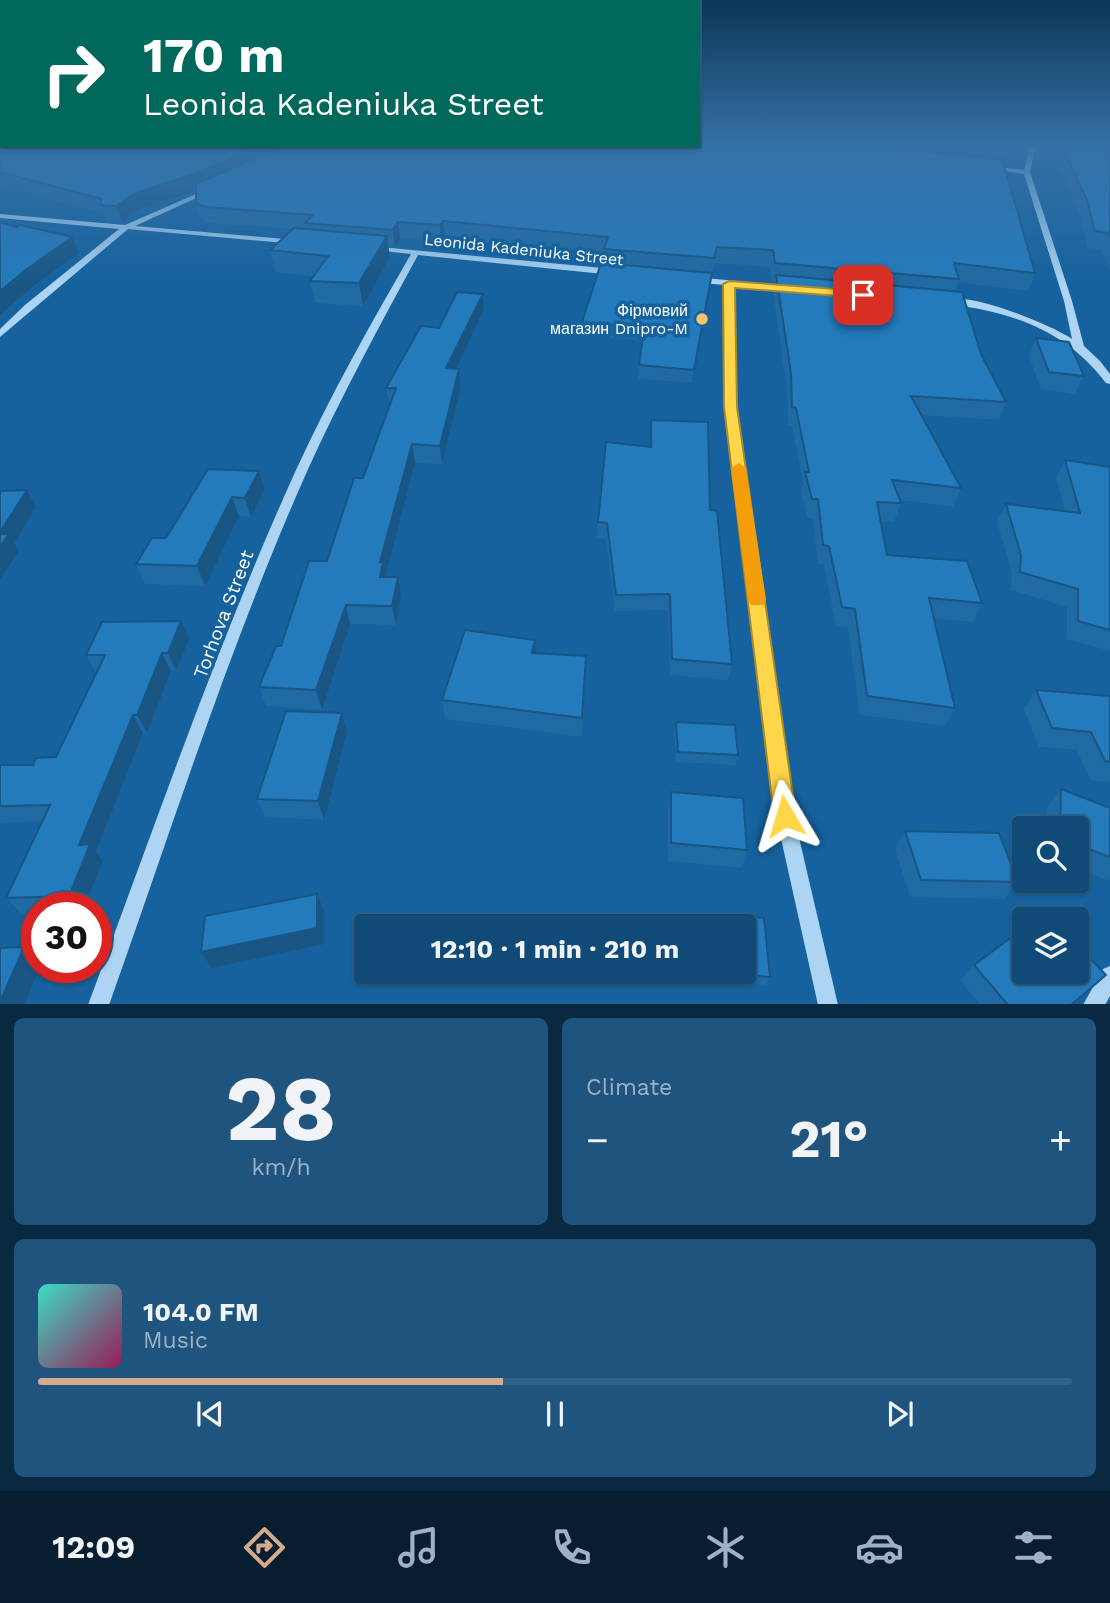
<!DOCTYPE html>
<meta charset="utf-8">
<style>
body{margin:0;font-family:"Work Sans",sans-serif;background:#1e547e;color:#f1f3f6;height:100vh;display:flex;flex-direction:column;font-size:26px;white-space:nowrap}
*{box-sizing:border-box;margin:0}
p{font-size:23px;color:#9cb3c5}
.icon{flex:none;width:38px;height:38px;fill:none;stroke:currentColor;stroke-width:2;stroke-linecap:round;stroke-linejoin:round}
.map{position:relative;height:1004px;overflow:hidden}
.side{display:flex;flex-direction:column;gap:14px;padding:14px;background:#092941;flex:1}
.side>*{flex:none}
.banner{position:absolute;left:0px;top:0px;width:700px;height:147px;box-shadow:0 2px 5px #0004,0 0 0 2px #306288;background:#00695c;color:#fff;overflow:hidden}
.buttons{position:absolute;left:1012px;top:816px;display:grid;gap:14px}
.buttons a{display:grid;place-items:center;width:77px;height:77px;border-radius:7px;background:#104a76;box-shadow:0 2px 5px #0004,0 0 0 2px #306288;font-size:35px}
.speed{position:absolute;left:21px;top:892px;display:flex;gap:14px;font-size:35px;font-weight:700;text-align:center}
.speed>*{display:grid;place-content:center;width:91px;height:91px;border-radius:50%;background:#104a76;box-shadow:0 2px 5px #0004,0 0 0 2px #306288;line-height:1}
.speed .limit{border:10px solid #d22;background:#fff;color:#111}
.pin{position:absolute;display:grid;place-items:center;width:60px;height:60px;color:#fff;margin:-30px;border-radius:14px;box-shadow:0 4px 10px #0006}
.me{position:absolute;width:77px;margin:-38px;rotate:353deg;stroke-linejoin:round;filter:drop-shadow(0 0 5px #0008)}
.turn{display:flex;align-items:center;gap:24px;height:147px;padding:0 28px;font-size:32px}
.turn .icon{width:91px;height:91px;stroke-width:2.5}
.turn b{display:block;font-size:49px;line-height:60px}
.big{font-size:52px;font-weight:700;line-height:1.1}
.side .tile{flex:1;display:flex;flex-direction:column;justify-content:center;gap:10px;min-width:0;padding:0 24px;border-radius:10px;background:#1e547e}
.side .dial{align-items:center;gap:0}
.dial b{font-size:91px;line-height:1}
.song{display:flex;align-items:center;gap:21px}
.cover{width:84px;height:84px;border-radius:10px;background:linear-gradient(135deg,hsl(170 70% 55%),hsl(330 70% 35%))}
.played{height:7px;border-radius:4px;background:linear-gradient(90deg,#d6ab8b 45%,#306288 45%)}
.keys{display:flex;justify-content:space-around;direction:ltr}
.heat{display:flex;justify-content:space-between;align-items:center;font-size:38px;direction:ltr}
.side .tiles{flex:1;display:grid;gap:14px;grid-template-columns:1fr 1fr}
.tile:last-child{grid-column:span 2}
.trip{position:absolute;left:354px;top:914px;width:402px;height:70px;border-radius:7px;background:#104a76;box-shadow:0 2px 5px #0004,0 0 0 2px #306288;font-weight:700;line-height:70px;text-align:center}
.tab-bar{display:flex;height:112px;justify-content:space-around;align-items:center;background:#061e2f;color:#9cb3c5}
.tab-bar .icon{width:49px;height:49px}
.tab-bar .selected{color:#d6ab8b}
.tab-bar b{font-size:32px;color:#f1f3f6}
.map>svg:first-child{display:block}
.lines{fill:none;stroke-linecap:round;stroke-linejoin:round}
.minor{fill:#add5f3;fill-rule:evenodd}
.wall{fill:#1f6aa2}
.shaded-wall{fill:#195684}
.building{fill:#247bbc;stroke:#195684;stroke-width:2}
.route{fill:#ffd54a;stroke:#a68a30;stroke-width:2}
.slow{fill:#f59e0b}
.poi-dot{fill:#ffc36f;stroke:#15629e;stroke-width:2.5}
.labels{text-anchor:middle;stroke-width:7;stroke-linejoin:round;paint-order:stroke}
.far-street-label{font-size:16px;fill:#fff;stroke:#15629e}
.far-poi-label{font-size:16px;fill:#fff;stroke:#15629e;text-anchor:end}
.street-label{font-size:19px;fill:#fff;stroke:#15629e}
</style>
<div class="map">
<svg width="1110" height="1005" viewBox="0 0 1110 1005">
<rect width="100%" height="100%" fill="#15629e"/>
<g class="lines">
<g class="minor">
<path d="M1030,146H1036L1030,172L1072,301L1084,346L1100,361L1110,374V384L1106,383C1066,330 1012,312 948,304L944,301C964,289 1052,325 1072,339L1064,301L1024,174L986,168L989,166L1024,170Z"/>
<polygon points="212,187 215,189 214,190 135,226 296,240 300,242 296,244 128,229 0,337 0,329 25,305 119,229 0,218 0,214 125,225"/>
<path d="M370,246L613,269L617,272L613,275L418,255C380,325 342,395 309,467C231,641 173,825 109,1005H88C155,826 217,644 296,470C330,396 370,325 411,254L373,250H370Z"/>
<polygon points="694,277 791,286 795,289 791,292 733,286 735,406 794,816 838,1005 818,1005 776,816 725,406 725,285 691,282 690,280"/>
<polygon points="1110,966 1110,996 1105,1005 1083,1005 1103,969"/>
</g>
</g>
<g class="wall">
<polygon points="0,146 1029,146 1024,160 997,157 996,159 1035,273 1028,291 958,282 955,291 981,354 1006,402 999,420 921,415 961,488 953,507 899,500 901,503 894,522 880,521 887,555 982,603 973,622 934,619 955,708 945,726 860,715 848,628 836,626 824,565 818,564 813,518 807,518 801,490 803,484 792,425 788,425 787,390 773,291 775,281 772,281 770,267 714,263 692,383 638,379 642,341 581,335 582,322 604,263 604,253 445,238 442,242 400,238 395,247 388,246 390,257 363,306 315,303 310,281 314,276 275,272 270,250 292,229 210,223 200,219 196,203 196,190 138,210 122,222 106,221 103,213 0,185"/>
<polygon points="1038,146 1110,146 1110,272 1101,250 1087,248 1080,216 1059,165 1035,162 1039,147"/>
<polygon points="483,294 484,310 456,369 459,369 461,387 442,464 415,463 386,574 386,577 398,577 401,596 396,625 350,624 322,710 266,706 259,687 327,561 363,478 390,406 386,388 439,328"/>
<polygon points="1036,338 1084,376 1075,394 1041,389 1029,356"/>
<polygon points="651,420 710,510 732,664 728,680 670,675 668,610 615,611 606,539 597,538 598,522 649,447"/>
<polygon points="1065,460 1110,467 1110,651 1067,639 1067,607 1011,590 1012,573 997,522 1006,504 1065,511 1056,477"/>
<polygon points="259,471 265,489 251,517 239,516 205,586 145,584 136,564 166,538"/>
<polygon points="189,639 176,671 171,671 147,733 143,733 96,852 103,861 84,908 37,908 37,914 22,914 6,898 42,822 0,823 0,765 33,765 56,757 96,673 86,655"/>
<polygon points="536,653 586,656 582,737 445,719 442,700"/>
<polygon points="1036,690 1110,696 1110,782 1090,780 1077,750 1039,747 1024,709"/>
<polygon points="676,722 738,755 736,765 676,762 674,732"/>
<polygon points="347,732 324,820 265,817 257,799"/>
<polygon points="1061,789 1110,808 1110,881 1076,868 1076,828 1046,828 1047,808"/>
<polygon points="671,792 747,850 742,868 668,861 668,810"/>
<polygon points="905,831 1018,882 1004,899 910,897 895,849"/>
<polygon points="727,915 764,918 770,977 766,985 728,982 728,971 744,971 744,926 725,926"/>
<polygon points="974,965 1072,1005 980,1005 960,980"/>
</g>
<g class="shaded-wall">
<polygon points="262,146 298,146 201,189 138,210 122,222 116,206 133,194"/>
<polygon points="443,221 445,238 442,242 440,225"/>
<polygon points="398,222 400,238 395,247 393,230"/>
<polygon points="387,236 390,257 363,306 359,283"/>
<polygon points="72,237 79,253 34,285 0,315 0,291 27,269"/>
<polygon points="483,294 484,310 448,386 446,368"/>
<polygon points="459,369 461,387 442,464 440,446"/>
<polygon points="412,444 415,463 386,574 387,581 380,577 380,562"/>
<polygon points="259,471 265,489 251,517 245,498"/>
<polygon points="27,490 36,507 14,543 19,551 0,579 0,532"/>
<polygon points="232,497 239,516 205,586 197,566"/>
<polygon points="398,577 401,596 396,625 392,606"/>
<polygon points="346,605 350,624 322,710 316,690"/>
<polygon points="181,621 189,639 176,671 168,653"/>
<polygon points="535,640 536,659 532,653"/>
<polygon points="162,653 171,671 147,733 137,715"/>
<polygon points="342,713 347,732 324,820 318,801"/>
<polygon points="133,715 143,733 96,852 103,861 84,908 79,908 69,896 79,845"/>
<polygon points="317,894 324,911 324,944 212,968 201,952"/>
<polygon points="24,947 37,959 37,968 39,968 24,1005 0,1005 0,1002"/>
</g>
<g class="building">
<polygon points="0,146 262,146 196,173 133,194 116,206 100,205 102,199 0,172"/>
<polygon points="284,146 895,146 899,149 1002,159 1035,273 954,263 959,279 775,263 773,250 717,247 714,258 604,249 608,237 443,221 440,225 398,222 393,230 305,223 313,215 206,207 196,203 196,184"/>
<polygon points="957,146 998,146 999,150"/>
<polygon points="1041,146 1110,146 1110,237 1108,233 1095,231 1087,200 1064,150 1040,147"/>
<polygon points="0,222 16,227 20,225 72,237 27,269 0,291"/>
<polygon points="294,228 387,236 359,283 310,281 328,256 270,250"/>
<polygon points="601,263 712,273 694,370 639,365 644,328 582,322"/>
<polygon points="776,275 962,292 981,354 1006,402 911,396 961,488 892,480 901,503 877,502 887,555 967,561 982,603 929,598 955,708 867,696 855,609 842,607 829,546 823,545 818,499 812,499 805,472 809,472 796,408 792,407 791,373"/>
<polygon points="457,292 483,294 446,368 459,369 440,446 412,444 380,562 383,562 380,577 398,577 392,606 346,605 316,690 259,687 276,646 281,646 309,561 327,561 354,478 363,478 396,388 386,388 421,326 439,328"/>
<polygon points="1036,338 1069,342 1084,376 1049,372"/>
<polygon points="651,420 708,422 710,510 717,511 732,664 672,659 670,594 616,595 607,523 598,522 606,442 651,447"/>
<polygon points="1065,460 1110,467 1110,630 1078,621 1078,589 1020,572 1021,555 1006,504 1080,513"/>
<polygon points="208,469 259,471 245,498 232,497 197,566 136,564 152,538 166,538"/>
<polygon points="27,490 0,532 0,491"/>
<polygon points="0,534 9,534 0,547"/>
<polygon points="181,621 168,653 162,653 137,715 133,715 79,845 90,844 69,896 6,898 50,805 0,806 0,765 33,765 36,758 56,757 105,655 86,655 102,622"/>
<polygon points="465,630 535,640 532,653 586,656 582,718 442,700"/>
<polygon points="1036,690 1110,696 1110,762 1105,761 1091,732 1052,728"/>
<polygon points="286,711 342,713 318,801 257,799"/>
<polygon points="676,722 735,725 738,755 678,752"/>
<polygon points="1061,789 1110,808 1110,857 1076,844 1076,828 1060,828"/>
<polygon points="671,792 743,798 747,850 671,843"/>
<polygon points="905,831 999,833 1018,882 921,880"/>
<polygon points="317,894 317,928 201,952 205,916"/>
<polygon points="1045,912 1052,919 1036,919"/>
<polygon points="727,915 764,918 770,977 731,974 731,971 744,971 744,926 728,926"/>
<polygon points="1024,928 1024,971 1076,971 1076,944 1106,975 1071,1005 1008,1005 974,965"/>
<polygon points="24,947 0,1002 0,948"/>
</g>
<linearGradient id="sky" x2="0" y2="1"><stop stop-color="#0c3657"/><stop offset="0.51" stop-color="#3571a6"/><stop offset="1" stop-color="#3571a6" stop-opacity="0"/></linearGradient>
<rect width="1110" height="286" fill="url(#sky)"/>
<polygon class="route" points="729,281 863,291 869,295 863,298 735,288 737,407 796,816 793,823 785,826 777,823 774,816 724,407 723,284"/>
<polygon class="slow" points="739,463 746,468 766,600 763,605 751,605 748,600 731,468"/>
<circle class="poi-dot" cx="702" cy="319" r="7"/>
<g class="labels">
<g class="far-street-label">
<text transform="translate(524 249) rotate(6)" y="6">Leonida Kadeniuka Street</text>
</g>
<g class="far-poi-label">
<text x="688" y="316">Фірмовий<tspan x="688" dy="18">магазин Dnipro-M</tspan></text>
</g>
<g class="street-label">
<text transform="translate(223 614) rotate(-69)" y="7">Torhova Street</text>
</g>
</g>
</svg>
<div class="buttons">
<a><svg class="icon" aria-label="search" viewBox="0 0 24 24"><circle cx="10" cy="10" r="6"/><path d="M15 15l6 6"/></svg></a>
<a><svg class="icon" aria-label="layers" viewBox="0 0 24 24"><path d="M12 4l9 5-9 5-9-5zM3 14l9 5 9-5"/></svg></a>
</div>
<div class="speed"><div class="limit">30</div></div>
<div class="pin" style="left:863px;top:295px;background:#d93025"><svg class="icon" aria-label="arrive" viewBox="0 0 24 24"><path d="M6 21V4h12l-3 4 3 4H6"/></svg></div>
<svg class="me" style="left:785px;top:816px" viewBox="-20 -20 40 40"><path d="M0-17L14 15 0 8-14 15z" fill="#ffd54a" stroke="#fff" stroke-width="4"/></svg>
<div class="trip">12:10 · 1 min · 210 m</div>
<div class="banner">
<div class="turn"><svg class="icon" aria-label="right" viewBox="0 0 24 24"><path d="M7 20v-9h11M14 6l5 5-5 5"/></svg><div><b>170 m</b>Leonida Kadeniuka Street</div></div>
</div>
</div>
<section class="side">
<div class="tiles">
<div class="tile dial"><b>28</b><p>km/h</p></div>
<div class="tile"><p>Climate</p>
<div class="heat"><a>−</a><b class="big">21°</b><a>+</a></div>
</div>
<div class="tile">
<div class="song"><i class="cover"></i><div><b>104.0 FM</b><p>Music</p></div></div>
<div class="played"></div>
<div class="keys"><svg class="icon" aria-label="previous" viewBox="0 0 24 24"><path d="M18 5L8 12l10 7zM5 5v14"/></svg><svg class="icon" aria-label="pause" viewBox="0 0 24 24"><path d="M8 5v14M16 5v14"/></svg><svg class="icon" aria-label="next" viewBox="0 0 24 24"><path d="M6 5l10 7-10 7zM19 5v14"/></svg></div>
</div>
</div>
</section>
<nav class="tab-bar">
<b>12:09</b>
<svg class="icon selected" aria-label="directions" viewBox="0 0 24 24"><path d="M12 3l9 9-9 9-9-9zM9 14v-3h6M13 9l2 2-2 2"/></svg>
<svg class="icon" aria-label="music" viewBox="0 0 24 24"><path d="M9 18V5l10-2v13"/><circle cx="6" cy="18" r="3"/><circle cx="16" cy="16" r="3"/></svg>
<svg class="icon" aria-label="phone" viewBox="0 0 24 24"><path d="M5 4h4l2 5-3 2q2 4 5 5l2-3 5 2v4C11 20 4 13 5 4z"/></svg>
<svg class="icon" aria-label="climate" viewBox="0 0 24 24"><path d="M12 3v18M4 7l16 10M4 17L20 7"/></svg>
<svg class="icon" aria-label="car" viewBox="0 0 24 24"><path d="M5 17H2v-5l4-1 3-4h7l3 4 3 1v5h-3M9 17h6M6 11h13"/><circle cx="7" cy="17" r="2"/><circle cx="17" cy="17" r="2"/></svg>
<svg class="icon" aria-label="filters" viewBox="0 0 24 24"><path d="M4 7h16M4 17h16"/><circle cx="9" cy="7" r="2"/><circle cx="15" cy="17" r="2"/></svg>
</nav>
